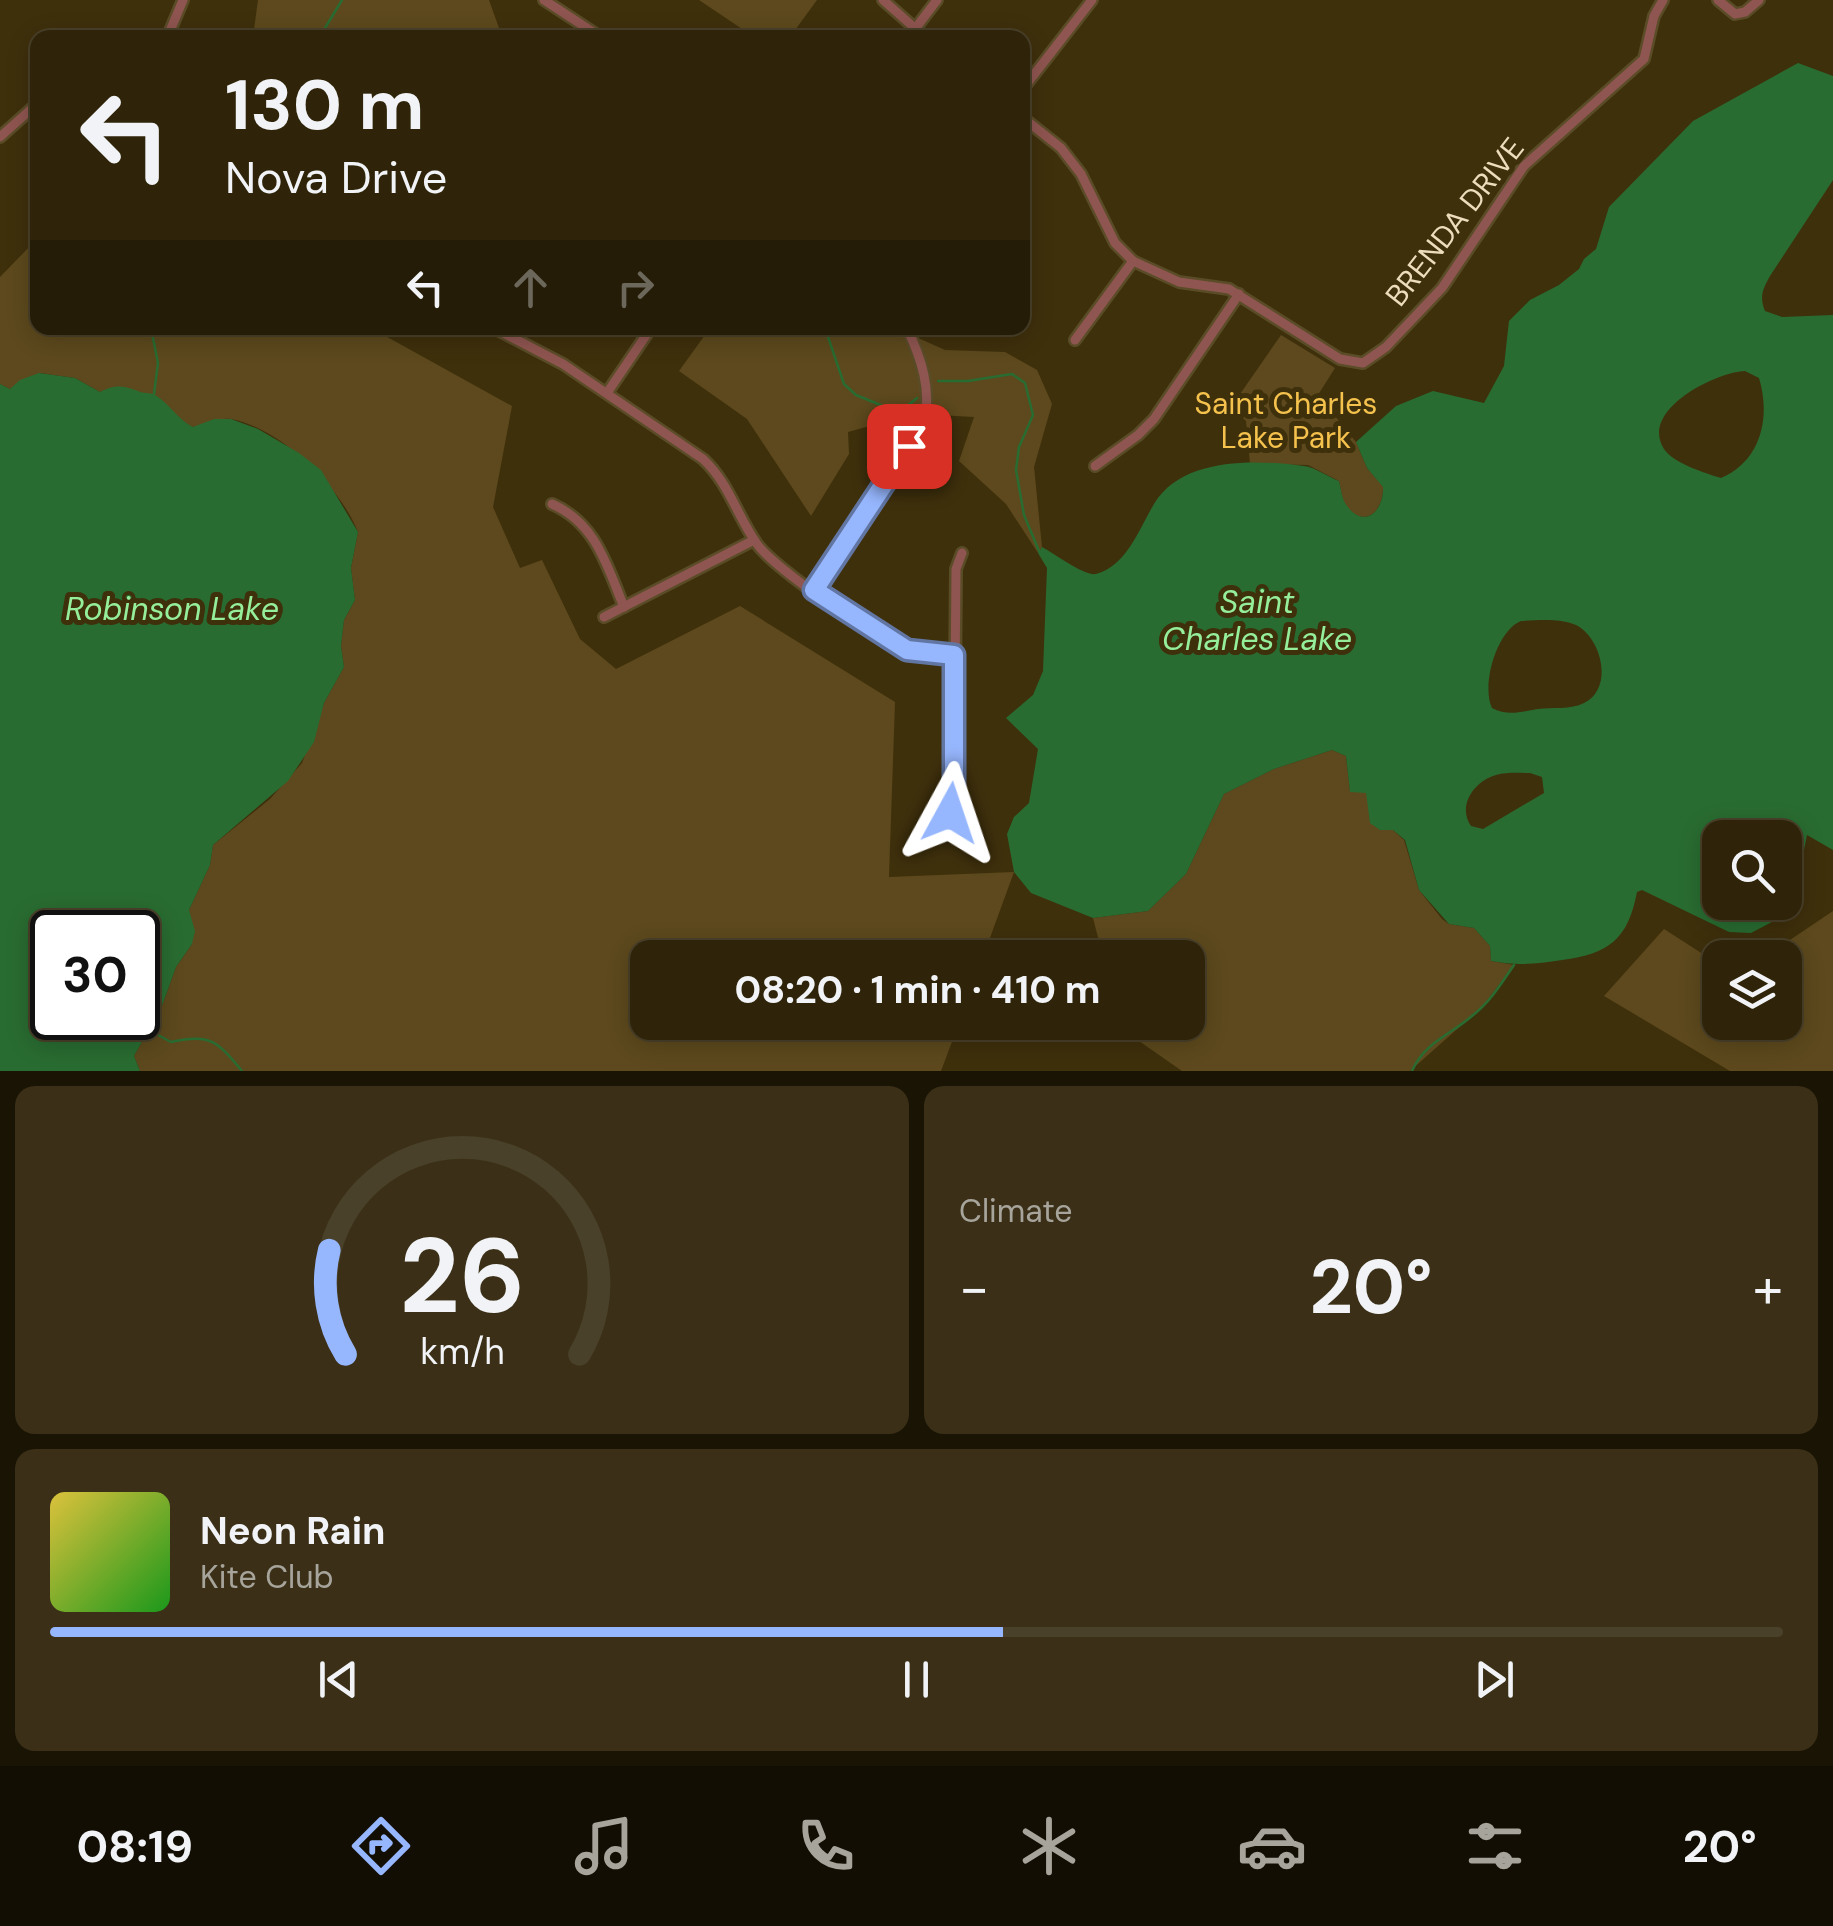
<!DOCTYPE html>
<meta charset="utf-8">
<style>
body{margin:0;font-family:"DM Sans",sans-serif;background:#3b3017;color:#f1f3f6;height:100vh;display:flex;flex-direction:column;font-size:38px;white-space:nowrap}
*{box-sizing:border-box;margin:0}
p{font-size:32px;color:#a7a49c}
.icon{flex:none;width:55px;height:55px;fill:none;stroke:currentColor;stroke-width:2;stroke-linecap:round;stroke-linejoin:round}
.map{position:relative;height:1071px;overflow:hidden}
.panel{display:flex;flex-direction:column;gap:15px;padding:15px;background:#1a1405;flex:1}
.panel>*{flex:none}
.hud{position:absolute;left:30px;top:30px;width:1000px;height:305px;border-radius:20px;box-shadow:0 5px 25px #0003,0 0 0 2px #4a412a;background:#2f2409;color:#f1f3f6;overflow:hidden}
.controls{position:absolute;left:1702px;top:820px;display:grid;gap:20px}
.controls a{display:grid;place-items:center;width:100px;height:100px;border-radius:20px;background:#2f2409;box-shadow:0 5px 25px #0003,0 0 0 2px #4a412a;font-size:50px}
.speed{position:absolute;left:30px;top:910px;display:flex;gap:20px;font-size:50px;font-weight:700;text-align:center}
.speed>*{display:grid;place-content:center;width:130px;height:130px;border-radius:50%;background:#2f2409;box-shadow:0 5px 25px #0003,0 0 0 2px #4a412a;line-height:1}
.speed .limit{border:5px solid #111;border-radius:15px;background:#fff;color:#111}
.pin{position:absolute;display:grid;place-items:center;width:85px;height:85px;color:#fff;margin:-42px;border-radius:20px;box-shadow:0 5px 15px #0006}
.me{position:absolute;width:110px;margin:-55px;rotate:5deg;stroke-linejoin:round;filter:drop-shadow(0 0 8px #0008)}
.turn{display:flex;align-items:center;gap:35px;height:210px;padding:0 30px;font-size:45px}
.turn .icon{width:130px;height:130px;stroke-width:2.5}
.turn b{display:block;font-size:70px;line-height:85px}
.lanes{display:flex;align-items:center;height:95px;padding:0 30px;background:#0003;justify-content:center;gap:50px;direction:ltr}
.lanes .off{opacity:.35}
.big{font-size:75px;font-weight:700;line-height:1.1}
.panel .widget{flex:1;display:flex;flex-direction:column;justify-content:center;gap:15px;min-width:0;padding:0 35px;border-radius:20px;background:#3b3017}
.panel .dial{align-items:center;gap:0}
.dial svg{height:260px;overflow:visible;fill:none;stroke:#4a412a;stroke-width:7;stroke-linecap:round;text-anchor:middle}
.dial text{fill:#f1f3f6;stroke:none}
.song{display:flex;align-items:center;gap:30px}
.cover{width:120px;height:120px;border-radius:15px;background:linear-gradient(135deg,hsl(50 70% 55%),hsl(120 70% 35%))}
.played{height:10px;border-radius:5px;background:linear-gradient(90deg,#96b6fd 55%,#4a412a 55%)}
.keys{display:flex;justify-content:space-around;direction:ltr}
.heat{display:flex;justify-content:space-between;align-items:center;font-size:55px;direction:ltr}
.panel .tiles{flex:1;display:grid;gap:15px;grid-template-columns:1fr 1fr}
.widget:last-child{grid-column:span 2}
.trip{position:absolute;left:630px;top:940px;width:575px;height:100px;border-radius:20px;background:#2f2409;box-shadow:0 5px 25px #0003,0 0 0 2px #4a412a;font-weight:700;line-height:100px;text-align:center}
.menu{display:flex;height:160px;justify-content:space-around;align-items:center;background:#130e04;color:#a7a49c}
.menu .icon{width:70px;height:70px}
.menu .current{color:#96b6fd}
.menu b{font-size:45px;color:#f1f3f6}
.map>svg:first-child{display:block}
.green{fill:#5d491d}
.water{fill:#296c31;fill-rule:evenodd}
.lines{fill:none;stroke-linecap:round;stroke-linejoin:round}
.stream{stroke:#296c31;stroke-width:2.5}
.minor-casing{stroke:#5b4c28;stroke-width:14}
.minor{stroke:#8f5550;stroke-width:9}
.route-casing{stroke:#6276a4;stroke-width:25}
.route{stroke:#96b6fd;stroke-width:18}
.labels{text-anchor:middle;stroke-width:10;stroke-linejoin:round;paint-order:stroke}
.street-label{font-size:30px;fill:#edddbd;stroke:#3f300c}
.park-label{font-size:30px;fill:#f5c34d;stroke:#3f300c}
.water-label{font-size:32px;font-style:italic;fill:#95ef9a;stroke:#3f300c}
</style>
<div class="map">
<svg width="1833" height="1071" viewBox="0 0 1833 1071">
<rect width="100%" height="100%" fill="#3f300c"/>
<g class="green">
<polygon points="258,0 489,0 499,28 512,37 253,37"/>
<polygon points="699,0 817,0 790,37 754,37"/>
<path d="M37,239L38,328H371L512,406L493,507L520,568L542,560L580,639L616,669L740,606L895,702L889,877L1014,872L983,957L648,958V1022L959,1023L941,1071H140L134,1056L162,1006L176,967L192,944L189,910L210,865L213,845L270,799L302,763L324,703L344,667L341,646L344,620L355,600L351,568L358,532C341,488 281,428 231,419C217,417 206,425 193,427C162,412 135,375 100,392L75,378L40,373L10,389L0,384V277Z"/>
<polygon points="710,328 896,328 945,350 1005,352 1037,370 1052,404 1034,467 1042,547 1038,553 1006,504 959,461 974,417 918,414 905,426 870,426 848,432 849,454 811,516 747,419 679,371"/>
<path d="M1281,335L1335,368L1318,395L1356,442L1367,468L1383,486C1384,512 1364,529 1346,506C1342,500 1341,489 1339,481L1308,465L1250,464L1246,421L1231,407Z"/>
<polygon points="1332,750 1346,756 1350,791 1366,792 1380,830 1393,830 1404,840 1419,890 1442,919 1449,924 1474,928 1490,946 1491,961 1514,965 1483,1006 1410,1071 1182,1071 1139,1041 1124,1023 1188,1022 1188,958 1103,957 1093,918 1148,911 1186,874 1224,794 1274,769"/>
<polygon points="1833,911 1833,1071 1730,1071 1604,996 1664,929 1720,965 1720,1022 1785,1022 1785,958 1752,957 1781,946"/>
</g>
<g class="water">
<path d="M1798,63L1833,76V180L1770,276C1763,289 1759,296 1765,311L1782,317L1833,315V850L1807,835L1802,860L1804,882L1797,904L1785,915L1751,933L1729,932L1642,890L1637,892C1628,939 1609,954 1562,960C1536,964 1517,966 1491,961L1490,946L1474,928L1449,924L1419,890L1405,840L1393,830H1380L1370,823L1366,793L1350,792L1346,756L1332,750L1274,769L1224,794L1186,874L1148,911L1093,918L1031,893L1014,872L1007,834L1014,817L1029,803L1038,749L1006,718L1033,695L1043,671L1047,568L1038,553L1042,547C1055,554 1084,576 1096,574C1127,566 1140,527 1154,504C1183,456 1257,460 1304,466C1315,467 1328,477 1339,481C1341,489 1342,500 1347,506C1365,530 1384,510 1383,487L1367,468L1356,442L1396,406L1433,391L1484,403L1504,366L1509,321L1530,300L1559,285L1579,269L1584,259L1596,249L1609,207L1693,121ZM1745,371L1759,378C1771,417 1761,461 1721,478C1705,473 1673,463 1664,449C1639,410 1716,372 1745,371ZM1521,621C1538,620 1560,618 1576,625C1602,638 1614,689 1584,703C1571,710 1552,707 1538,709C1521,712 1507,716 1492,708C1481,685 1497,630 1521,621ZM1530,773L1542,777L1544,793L1483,829L1471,826C1457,806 1474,781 1496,775C1506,772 1519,773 1530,773ZM1720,838H1785V902H1720Z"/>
<path d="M39,373L75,378L100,392C116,384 123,386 138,391C144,394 149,392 155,395C169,403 177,419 193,427L214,419H231L258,429L299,453L321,470L358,532L351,568L355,600L344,620L341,646L344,667L324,703L314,742L288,781L213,845L210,865L189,910L195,931L192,944L176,967L162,1006L134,1056L140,1071H0V384L10,389L20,380ZM52,932H138V1018H52Z"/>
</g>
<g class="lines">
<g class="stream">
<polyline points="319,38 342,0"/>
<polyline points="151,328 158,363 154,394"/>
<polyline points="825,328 844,384 856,395 893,410 906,407 917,398"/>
<polyline points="938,381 968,381 1012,374 1025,383 1033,415 1019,447 1016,470 1024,515 1039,551"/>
<path d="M147,1029L171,1042C211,1034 216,1040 242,1071"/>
<path d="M1412,1071C1424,1043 1450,1035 1472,1016C1490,1002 1501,984 1514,965"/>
</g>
<g class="minor-casing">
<g id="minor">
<polyline points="544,0 602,38"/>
<polyline points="883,0 926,38"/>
<polyline points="1718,0 1735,14 1745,12 1759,0"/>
<polyline points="915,29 937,0"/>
<polyline points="167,38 183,0"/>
<polyline points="1022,90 1092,0"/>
<polyline points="1022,117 1061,148 1081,174 1115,243 1133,261 1179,282 1229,289 1340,359 1363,363 1386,347 1442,288 1524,166 1644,59 1654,16 1663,0"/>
<polyline points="0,137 38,103"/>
<path d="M494,328L563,364L703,459C729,483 737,516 757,544C774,568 879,641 908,650C923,655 939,655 954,655"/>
<polyline points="1075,340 1133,261"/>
<polyline points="607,393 651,328"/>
<polyline points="1095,466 1138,435 1154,419 1239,294"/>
<path d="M552,504C596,523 607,566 624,607"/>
<path d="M814,591L924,423C932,389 921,358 907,328"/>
<polyline points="604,617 754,540"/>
<polyline points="950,813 954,794 956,569 962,553"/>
</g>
</g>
<use href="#minor" class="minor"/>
</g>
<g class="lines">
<g class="route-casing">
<polyline id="route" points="909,446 814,590 907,650 954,655 954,794 950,813"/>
</g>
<use href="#route" class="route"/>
</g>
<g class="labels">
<g class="street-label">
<text transform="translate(1455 222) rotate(-52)" y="10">BRENDA DRIVE</text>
</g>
<g class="park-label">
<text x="1286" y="414">Saint Charles<tspan x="1286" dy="34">Lake Park</tspan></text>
</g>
<g class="water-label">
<text x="1257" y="613">Saint<tspan x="1257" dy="37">Charles Lake</tspan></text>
<text x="172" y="620">Robinson Lake</text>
</g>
</g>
</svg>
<div class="controls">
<a><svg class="icon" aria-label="search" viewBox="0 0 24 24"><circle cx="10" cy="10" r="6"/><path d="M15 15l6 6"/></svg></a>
<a><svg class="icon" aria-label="layers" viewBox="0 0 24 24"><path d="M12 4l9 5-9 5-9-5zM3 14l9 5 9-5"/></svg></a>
</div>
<div class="speed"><div class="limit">30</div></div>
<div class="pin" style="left:909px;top:446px;background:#d93025"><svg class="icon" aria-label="arrive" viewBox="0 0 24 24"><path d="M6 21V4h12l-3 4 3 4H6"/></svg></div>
<svg class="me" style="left:950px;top:813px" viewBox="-20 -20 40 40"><path d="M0-17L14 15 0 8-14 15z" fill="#96b6fd" stroke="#fff" stroke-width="4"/></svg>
<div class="trip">08:20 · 1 min · 410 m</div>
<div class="hud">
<div class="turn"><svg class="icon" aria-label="left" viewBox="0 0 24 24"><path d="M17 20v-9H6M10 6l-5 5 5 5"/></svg><div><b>130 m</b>Nova Drive</div></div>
<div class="lanes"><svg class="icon" aria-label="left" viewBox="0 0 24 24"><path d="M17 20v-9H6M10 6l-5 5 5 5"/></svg><svg class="icon off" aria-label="ahead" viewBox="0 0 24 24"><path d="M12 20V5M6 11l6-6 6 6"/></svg><svg class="icon off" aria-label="right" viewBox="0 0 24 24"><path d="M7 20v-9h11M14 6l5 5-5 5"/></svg></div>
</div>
</div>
<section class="panel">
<div class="tiles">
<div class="widget dial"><svg viewBox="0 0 100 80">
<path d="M14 69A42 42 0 1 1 86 69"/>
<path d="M14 69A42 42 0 0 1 9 37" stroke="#96b6fd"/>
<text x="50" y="56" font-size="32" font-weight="700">26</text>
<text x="50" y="72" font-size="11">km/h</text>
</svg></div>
<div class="widget"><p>Climate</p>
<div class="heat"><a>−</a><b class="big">20°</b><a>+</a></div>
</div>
<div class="widget">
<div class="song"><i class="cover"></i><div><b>Neon Rain</b><p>Kite Club</p></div></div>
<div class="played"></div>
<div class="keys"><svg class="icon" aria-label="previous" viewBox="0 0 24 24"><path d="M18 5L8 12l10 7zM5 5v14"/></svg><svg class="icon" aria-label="pause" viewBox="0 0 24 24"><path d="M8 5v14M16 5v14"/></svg><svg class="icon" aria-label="next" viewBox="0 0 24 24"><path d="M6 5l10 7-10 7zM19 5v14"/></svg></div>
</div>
</div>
</section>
<nav class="menu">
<b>08:19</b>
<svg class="icon current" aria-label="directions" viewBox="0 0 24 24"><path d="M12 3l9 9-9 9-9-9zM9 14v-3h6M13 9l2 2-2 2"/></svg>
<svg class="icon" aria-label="music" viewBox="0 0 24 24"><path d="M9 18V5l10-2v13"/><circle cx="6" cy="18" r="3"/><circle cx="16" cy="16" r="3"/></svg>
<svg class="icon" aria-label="phone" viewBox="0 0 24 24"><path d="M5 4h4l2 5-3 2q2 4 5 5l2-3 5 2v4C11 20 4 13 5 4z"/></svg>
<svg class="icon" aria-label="climate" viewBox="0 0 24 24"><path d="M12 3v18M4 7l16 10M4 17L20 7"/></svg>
<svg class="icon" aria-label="car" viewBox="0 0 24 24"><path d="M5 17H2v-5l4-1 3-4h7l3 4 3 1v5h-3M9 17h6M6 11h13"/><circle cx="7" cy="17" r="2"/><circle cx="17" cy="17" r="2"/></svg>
<svg class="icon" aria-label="filters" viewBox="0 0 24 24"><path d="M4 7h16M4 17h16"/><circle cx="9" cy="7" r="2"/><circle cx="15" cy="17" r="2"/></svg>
<b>20°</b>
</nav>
